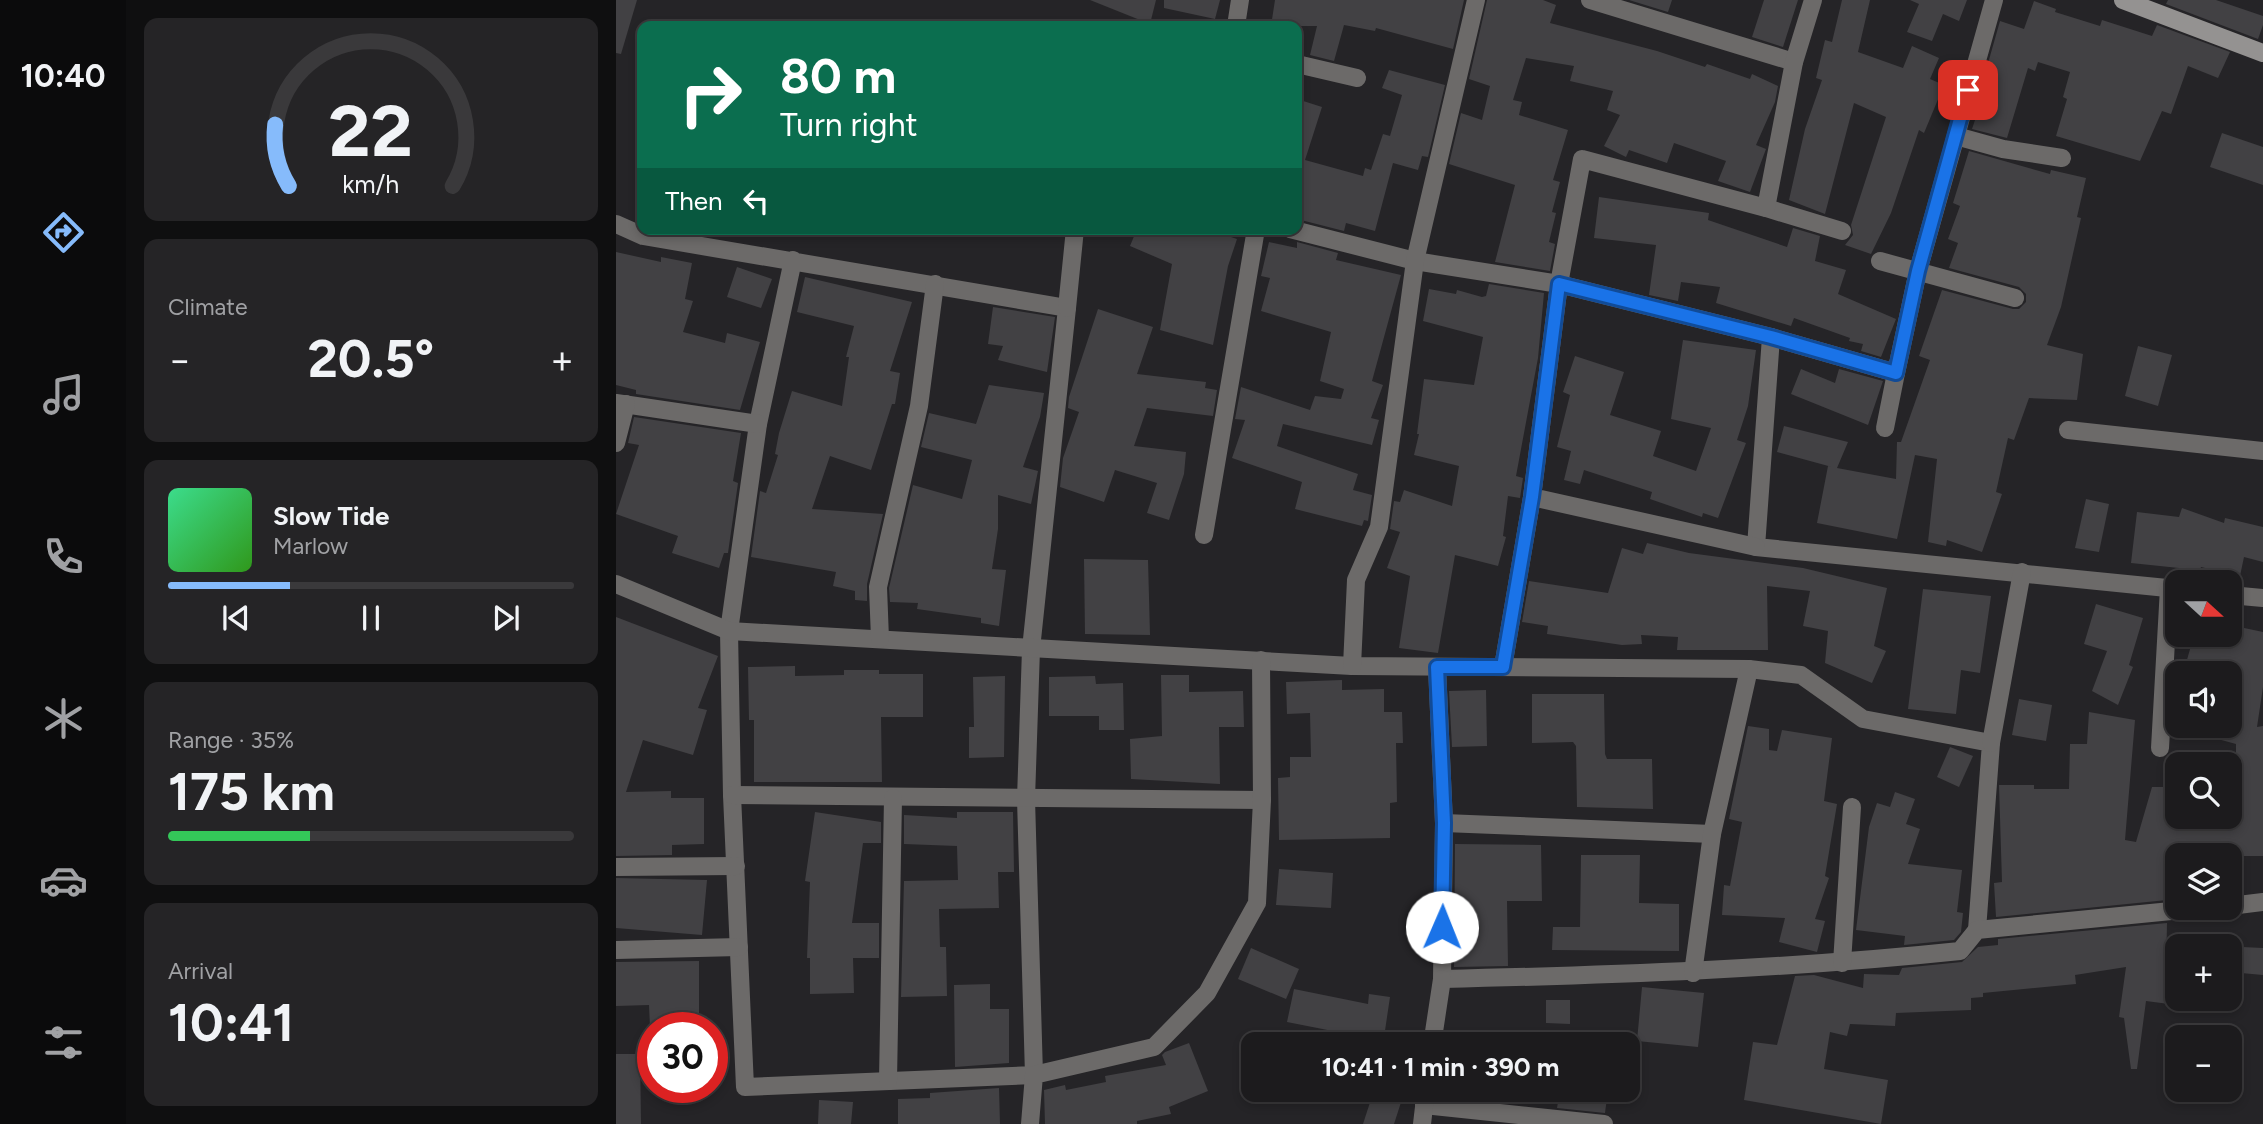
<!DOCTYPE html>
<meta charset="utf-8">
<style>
body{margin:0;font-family:Figtree,sans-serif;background:#252426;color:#f1f3f6;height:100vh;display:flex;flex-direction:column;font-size:26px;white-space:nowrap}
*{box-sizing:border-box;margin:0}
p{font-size:23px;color:#a0a1a4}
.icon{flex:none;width:38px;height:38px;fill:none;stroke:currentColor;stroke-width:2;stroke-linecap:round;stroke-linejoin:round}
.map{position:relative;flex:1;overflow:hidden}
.details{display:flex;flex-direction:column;gap:18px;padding:18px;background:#0f0f10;width:490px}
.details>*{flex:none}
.hud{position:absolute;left:21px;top:21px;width:665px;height:214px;border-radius:14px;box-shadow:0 4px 10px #0003,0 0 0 2px #3a393b;background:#0b6e4f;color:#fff;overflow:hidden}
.needle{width:46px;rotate:111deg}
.controls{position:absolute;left:1549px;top:570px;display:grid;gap:14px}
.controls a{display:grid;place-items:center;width:77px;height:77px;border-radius:14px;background:#1c1b1d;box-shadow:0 4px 10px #0003,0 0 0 2px #3a393b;font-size:35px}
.speed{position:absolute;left:21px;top:1012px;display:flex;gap:14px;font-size:35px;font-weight:700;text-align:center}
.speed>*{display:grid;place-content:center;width:91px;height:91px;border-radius:50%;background:#1c1b1d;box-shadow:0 4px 10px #0003,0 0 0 2px #3a393b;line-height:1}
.speed .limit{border:10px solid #d22;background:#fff;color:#111}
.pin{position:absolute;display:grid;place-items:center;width:60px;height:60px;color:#fff;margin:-30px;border-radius:14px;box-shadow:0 4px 10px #0006}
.me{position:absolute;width:77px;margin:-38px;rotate:1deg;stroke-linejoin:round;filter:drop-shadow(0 0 5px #0008)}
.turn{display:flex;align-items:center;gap:24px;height:147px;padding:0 28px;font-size:32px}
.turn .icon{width:91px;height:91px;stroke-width:2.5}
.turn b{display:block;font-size:49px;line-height:60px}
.then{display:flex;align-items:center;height:66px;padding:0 28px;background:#0003;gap:14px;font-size:26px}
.big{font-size:52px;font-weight:700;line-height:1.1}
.details .tile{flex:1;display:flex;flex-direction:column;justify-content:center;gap:10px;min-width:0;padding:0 24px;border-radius:14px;background:#252426}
.details .dial{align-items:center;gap:0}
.dial svg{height:182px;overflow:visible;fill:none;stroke:#3a393b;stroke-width:7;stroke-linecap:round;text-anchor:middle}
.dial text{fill:#f1f3f6;stroke:none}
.song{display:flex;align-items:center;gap:21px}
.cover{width:84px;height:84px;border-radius:10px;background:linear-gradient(135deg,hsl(150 70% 55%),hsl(110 70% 35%))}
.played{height:7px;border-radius:4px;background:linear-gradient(90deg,#86bbfb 30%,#3a393b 30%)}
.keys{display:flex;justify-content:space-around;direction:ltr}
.heat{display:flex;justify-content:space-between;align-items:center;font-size:38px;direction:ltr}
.charge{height:10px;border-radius:5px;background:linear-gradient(90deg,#34c759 35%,#3a393b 0)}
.trip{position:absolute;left:625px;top:1032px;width:399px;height:70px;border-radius:14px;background:#1c1b1d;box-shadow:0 4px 10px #0003,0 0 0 2px #3a393b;font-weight:700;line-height:70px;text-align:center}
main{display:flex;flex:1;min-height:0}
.tabs{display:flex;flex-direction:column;width:126px;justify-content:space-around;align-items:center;background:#0b0b0c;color:#a0a1a4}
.tabs .icon{width:49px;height:49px}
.tabs .selected{color:#86bbfb}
.tabs b{font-size:32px;color:#f1f3f6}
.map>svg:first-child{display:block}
.building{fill:#424144}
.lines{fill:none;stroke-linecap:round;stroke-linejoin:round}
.street{stroke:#6c6a69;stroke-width:18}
.secondary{stroke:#949291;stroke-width:18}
.route-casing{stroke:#114b97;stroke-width:18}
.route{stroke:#1a73e8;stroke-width:12}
</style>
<main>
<nav class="tabs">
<b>10:40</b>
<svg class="icon selected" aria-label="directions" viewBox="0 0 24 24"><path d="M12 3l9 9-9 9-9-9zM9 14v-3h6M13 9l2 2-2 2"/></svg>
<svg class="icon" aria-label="music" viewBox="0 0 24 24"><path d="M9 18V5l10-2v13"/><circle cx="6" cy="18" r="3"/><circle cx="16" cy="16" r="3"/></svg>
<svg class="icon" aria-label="phone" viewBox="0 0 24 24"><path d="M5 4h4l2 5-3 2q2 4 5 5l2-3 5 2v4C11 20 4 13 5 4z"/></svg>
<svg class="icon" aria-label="climate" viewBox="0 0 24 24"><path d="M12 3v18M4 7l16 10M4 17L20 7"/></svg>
<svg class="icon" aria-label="car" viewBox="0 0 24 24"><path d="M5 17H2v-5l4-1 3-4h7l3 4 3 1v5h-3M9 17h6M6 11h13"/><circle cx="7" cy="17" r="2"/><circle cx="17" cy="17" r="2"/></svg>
<svg class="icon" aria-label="filters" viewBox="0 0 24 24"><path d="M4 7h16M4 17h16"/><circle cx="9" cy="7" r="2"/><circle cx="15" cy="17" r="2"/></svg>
</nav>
<section class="details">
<div class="tile dial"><svg viewBox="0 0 100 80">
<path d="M14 69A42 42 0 1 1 86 69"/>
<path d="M14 69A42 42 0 0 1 8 42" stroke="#86bbfb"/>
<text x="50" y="56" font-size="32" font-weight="700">22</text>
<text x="50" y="72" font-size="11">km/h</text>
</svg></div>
<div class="tile"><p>Climate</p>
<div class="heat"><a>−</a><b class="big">20.5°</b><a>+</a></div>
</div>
<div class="tile">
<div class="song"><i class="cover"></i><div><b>Slow Tide</b><p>Marlow</p></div></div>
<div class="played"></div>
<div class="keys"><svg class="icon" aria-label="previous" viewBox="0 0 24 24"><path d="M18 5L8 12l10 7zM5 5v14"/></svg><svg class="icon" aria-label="pause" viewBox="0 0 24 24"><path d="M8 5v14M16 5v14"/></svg><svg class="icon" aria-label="next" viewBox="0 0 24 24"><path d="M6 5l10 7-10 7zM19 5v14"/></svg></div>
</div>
<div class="tile"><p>Range · 35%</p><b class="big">175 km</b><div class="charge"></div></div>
<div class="tile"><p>Arrival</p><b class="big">10:41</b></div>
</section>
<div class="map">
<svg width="1647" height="1124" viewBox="0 0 1647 1124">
<rect width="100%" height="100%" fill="#252427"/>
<g class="building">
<polygon points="0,0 21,0 5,54 0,53"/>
<polygon points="474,0 540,0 534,24"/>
<polygon points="548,0 604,0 599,19 548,8"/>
<polygon points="659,0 848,0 837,49 760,28 759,31 728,25 718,61 694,55 701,26 655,26"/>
<polygon points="871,0 927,0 940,5 934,23 1041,51 1089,67 1091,64 1134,79 1136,74 1162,86 1159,102 1140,145 1150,149 1134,192 1102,181 1110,161 1058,143 1051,163 1013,150 1010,157 988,146 1004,115 991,110 997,91 954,81 958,66 910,58 897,100 906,102 903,115 952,130 937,180 944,182 936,212 940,213 933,242 939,244 934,271 879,262 899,185 833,164 845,113 866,120 874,86 853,79"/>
<polygon points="1013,0 1056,0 1052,12"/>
<polygon points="1148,0 1182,0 1167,47 1136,37"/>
<polygon points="1226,0 1254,0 1242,52 1287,68 1296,46 1323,58 1314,79 1328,85 1308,133 1303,130 1275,213 1255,254 1229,245 1237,235 1235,225 1270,117 1238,103 1209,214 1173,200 1189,129 1206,80 1200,78 1209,40 1216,42"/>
<polygon points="1294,0 1351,0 1343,21 1327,14 1316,41 1291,32 1303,4"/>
<polygon points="1552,0 1600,0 1647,16 1647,25 1642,39 1550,4"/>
<polygon points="1418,1 1440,9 1439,12 1484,26 1486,20 1536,36 1541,25 1614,52 1602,78 1572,66 1555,114 1546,111 1524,161 1440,136 1451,99 1447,97 1454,72 1422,62 1419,71 1412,68 1391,138 1356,129 1369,90 1365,88 1384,21 1408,29"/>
<polygon points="773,70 829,85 812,157 806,156 802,170 777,163 759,231 730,223 728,231 681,219 681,99 706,107 689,160 747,176 749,168 755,170 767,134 774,136 786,95 766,88"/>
<polygon points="1606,133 1647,147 1647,185 1594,167"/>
<polygon points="1353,151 1434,174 1435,170 1470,178 1461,217 1465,218 1445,307 1431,345 1467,354 1461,400 1413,398 1398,440 1392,438 1380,492 1386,494 1366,552 1331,540 1330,546 1312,542 1321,459 1299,455 1281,539 1201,523 1212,466 1216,467 1161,452 1168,426 1232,442 1221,468 1280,479 1281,442 1285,442 1314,360 1303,356 1326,290 1397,309 1403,309 1410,302 1410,294 1403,287 1333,268 1342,243 1332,239 1344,206 1337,203"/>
<polygon points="983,197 1093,213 1092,220 1171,247 1177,228 1204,236 1199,261 1230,270 1222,294 1280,319 1265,357 1245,351 1247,344 1233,341 1234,338 1178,318 1175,326 1100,303 1104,287 1065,282 1062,301 1033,295 1040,245 978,238"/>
<polygon points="521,229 571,229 593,234 594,230 621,239 612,266 597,345 544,330 556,264 514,246"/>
<polygon points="653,242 681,248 681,242 722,253 720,260 785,275 756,381 767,385 755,418 763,420 756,445 667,424 661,446 742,474 737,490 756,495 752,521 748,520 746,526 679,509 686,482 616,458 629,420 619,419 625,387 694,410 699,396 725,399 728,389 704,381 715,332 645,311 654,278 645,276"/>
<polygon points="0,252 45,262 45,257 76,263 69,299 77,301 67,332 109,343 111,333 144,342 124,410 20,394 20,390 0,385"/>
<polygon points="121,267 156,279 145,308 111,297"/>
<polygon points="189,277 296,302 274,371 284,373 279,404 276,404 255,470 214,456 196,509 267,514 251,584 251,601 239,600 239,591 217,586 220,572 135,557 144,491 150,493 162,455 159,454 163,433 176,391 226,406 233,357 230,357 238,326 181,312"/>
<polygon points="873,284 928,293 922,358 900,476 907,478 904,498 892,496 887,536 890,537 882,566 839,555 822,653 783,648 794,576 771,568 784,532 774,529 778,501 784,502 788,490 836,506 843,466 798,455 803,434 801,434 808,379 858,385 867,337 807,321 813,289 840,294 841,290 866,297 870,296"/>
<polygon points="377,307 439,317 431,372 382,360 387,346 372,344"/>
<polygon points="482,309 537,327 521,374 590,382 589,388 601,390 597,416 531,408 518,446 570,452 568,474 553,520 531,513 541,483 499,470 488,502 444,487 447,458 463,412 452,408 453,397"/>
<polygon points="1067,340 1140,350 1132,406 1121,440 1130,443 1102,518 1087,513 1086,517 1034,499 1036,492 968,470 964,484 948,480 955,451 941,447 954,395 947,392 959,356 1008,372 994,415 1045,431 1037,456 1080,471 1095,428 1055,419"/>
<polygon points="1522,346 1556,355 1542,406 1509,396"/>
<polygon points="1185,369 1219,383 1223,369 1267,381 1252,425 1175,394"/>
<polygon points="373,385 428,393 424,417 407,467 422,471 415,504 382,495 382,529 376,569 390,570 383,626 365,623 365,618 301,609 302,603 274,602 273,588 297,485 346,499 356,460 305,447 313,413 360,424"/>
<polygon points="18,417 125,433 117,481 122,483 112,553 108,553 103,568 56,553 62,536 0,514 23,445 12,443"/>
<polygon points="1470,499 1493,504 1483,552 1459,548"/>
<polygon points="1566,508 1608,523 1609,518 1647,527 1647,562 1628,557 1624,576 1585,567 1582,575 1563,568 1515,563 1521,512 1563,517"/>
<polygon points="1031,543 1073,553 1187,568 1271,588 1258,646 1270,651 1256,683 1209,663 1212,631 1187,626 1194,591 1151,586 1152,650 1061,650 1062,637 1025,635 1026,644 1006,645 931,634 932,626 906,622 913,581 992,593 1006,548 1027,554"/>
<polygon points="468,559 532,560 534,635 469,634"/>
<polygon points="1307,589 1375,596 1364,673 1345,670 1340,714 1292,709"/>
<polygon points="1480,604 1527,618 1513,665 1517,667 1502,705 1476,691 1491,651 1468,644"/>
<polygon points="0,617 102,656 82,708 91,710 77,755 27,740 10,792 55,791 55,798 88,798 88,844 56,845 56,855 0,856"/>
<polygon points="1614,625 1647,632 1647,687 1641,727 1647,726 1647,856 1561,856 1561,899 1380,917 1378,883 1386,882 1383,785 1418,785 1418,789 1453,789 1454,744 1471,744 1473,712 1519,720 1509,840 1520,842 1536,787 1561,787 1561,817 1614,817 1614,775 1620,774 1620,744 1576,732 1576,726 1614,726 1614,674 1567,674 1578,635 1614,635"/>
<polygon points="179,666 179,676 228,675 228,670 263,670 263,674 307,674 307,717 265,717 266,782 138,782 138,720 133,720 132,667"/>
<polygon points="545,675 573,675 573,692 627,691 628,727 603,727 604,784 515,779 514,739 546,736"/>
<polygon points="389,676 388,757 353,758 353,727 358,727 357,677"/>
<polygon points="479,676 480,684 507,683 508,730 483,730 483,716 433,716 433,677"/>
<polygon points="726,680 726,690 768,689 768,712 786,712 787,743 780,743 781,802 774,803 774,838 663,840 662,778 674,777 674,757 695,757 694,713 671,714 670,682"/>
<polygon points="870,690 871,746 836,747 833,691"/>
<polygon points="916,694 988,694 989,754 991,759 1036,759 1037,809 961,807 960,746 957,742 916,743"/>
<polygon points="1403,699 1436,705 1430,741 1396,735"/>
<polygon points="1132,726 1153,729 1153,750 1161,751 1166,730 1216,738 1208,801 1221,804 1209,876 1213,878 1199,919 1209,921 1201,952 1163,942 1169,918 1106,915 1108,885 1114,886 1126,822 1113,819"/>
<polygon points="1334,747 1357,756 1343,787 1321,777"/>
<polygon points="1279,792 1299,799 1290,824 1304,829 1292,864 1346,870 1341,912 1347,913 1345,932 1338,940 1288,945 1289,936 1240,930 1253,827 1261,803 1274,807"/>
<polygon points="199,812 265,822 265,843 247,843 236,923 263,923 263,958 237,958 238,993 194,994 194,958 191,958 194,882 189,881"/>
<polygon points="341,812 397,812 398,872 382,872 383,908 323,909 324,947 330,947 331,996 285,997 288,881 342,880 341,846 288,844 288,815 341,818"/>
<polygon points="839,844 925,845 926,901 891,901 892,966 838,967"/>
<polygon points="965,855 1024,855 1023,903 1063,904 1063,951 936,950 937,927 964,927"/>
<polygon points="663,869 717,873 715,908 660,905"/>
<polygon points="0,878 91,880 86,935 0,928"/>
<polygon points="1551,923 1550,973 1557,974 1553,1004 1530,1001 1521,1069 1515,1069 1508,1018 1503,1017 1510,967 1459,975 1460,984 1367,993 1367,997 1355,998 1355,1010 1280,1013 1279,1026 1234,1024 1231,1036 1214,1032 1208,1069 1272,1080 1265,1124 1128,1100 1137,1042 1161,1045 1179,976 1198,975 1247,988 1248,974 1283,975 1286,968 1346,962 1362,947 1382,945 1382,939"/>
<polygon points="1626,947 1647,948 1647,975 1625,973"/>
<polygon points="635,948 683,969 670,999 622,979"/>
<polygon points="83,961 83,1027 34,1027 33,1005 0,1006 0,962"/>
<polygon points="374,984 374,1009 393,1009 393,1063 339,1067 338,985"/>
<polygon points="1026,987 1088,993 1082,1047 1021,1041"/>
<polygon points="678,989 752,1004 753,994 774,997 767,1044 746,1041 747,1037 671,1022"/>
<polygon points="930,1000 954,1000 954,1024 930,1023"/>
<polygon points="573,1043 592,1091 553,1107 555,1114 521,1121 521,1124 429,1124 428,1090 449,1085 450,1090 490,1082 489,1076 550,1065 546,1055 549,1052"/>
<polygon points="0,1054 24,1054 25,1124 0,1124"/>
<polygon points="383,1088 384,1124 282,1124 282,1099 314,1098 314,1093"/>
<polygon points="758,1090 789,1090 778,1124 747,1124"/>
<polygon points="944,1090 992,1090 989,1113 941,1108"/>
<polygon points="203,1100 237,1102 235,1124 202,1124"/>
</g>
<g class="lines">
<g class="street">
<polyline points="974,0 1178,62"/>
<polyline points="620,26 624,0"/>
<polyline points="681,64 741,78"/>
<polyline points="1340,136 1387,149 1446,158"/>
<polyline points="1150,208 1226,231"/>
<polyline points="0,224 27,236 451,308 415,649 410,799 418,1075 129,1087 116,795 113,631 142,424 177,260"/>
<polyline points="674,229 799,261 943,284 1155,337 1280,373 1302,271 1378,0"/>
<polyline points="1264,261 1399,298"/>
<polyline points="451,308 459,229"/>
<polyline points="1155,337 1140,547 1561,589"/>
<polyline points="0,403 142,424"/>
<polyline points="1269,428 1280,373"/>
<polyline points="1452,430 1647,451"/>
<polyline points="0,443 10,404"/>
<polyline points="588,535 640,229"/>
<polyline points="1140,547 916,497 943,284 966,159 1150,208 1178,62 1197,0"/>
<polyline points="0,584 113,631 736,666 1133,669 1185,675 1247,719 1375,743 1361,930"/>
<polyline points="1614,595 1647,598"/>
<polyline points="264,639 262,587 303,406 319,284"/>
<polyline points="736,666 740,580 763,527 799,261 860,0"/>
<path d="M821,667L828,823L826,979C999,975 1172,969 1344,951L1361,930L1586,908"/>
<polyline points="887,667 916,497"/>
<polyline points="1375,743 1406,572"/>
<polyline points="1544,748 1553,588"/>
<polyline points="116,795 646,800"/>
<polyline points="828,823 1096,834"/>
<polyline points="0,867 120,866"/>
<polyline points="1614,906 1647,902"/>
<polyline points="0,950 123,947"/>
<polyline points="1226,963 1236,807"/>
<polyline points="1077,973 1096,834 1133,669"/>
<polyline points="816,1045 826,979"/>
<polyline points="272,1081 277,798"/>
<polyline points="808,1105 988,1124"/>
<polyline points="414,1124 418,1075 538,1047 591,993 641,903 646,800 645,660"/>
<polyline points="806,1124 810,1090"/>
</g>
<polyline class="secondary" points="1507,0 1647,53"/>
</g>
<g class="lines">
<g class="route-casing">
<polyline id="route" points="826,927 828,823 821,667 887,667 916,497 943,284 1155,337 1280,373 1302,271 1352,90"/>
</g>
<use href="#route" class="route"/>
</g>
</svg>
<div class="controls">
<a><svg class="needle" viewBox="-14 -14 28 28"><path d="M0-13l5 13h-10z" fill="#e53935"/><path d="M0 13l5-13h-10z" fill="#a0a1a4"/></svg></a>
<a><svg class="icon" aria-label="sound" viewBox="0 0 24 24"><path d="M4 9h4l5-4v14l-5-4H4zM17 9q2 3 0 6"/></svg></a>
<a><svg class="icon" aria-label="search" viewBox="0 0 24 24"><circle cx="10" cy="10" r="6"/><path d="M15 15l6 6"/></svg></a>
<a><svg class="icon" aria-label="layers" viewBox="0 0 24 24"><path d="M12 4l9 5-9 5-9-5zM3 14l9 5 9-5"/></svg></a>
<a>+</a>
<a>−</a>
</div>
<div class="speed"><div class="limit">30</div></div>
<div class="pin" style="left:1352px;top:90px;background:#d93025"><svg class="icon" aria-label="arrive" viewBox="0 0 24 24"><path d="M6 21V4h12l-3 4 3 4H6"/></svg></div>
<svg class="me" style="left:826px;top:927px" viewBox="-20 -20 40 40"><circle r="19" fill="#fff"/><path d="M0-13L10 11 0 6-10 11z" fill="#1a73e8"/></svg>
<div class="trip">10:41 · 1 min · 390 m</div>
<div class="hud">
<div class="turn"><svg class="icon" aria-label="right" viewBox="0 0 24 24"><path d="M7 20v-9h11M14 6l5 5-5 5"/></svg><div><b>80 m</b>Turn right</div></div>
<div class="then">Then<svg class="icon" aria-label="left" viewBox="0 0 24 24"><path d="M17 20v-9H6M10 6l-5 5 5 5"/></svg></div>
</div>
</div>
</main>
